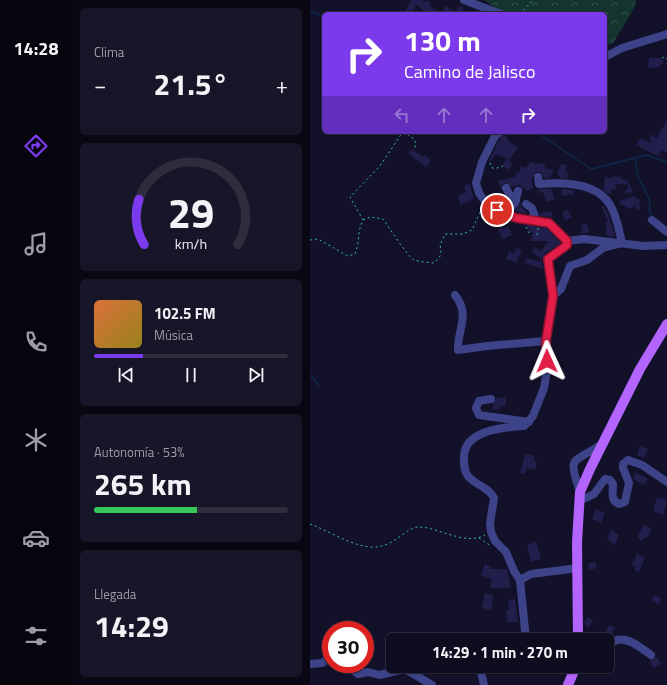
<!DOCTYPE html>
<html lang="es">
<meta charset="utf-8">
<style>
body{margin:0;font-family:"Titillium Web",sans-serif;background:#171629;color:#f1f3f6;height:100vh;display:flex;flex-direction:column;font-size:15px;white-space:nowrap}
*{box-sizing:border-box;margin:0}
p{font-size:13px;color:#9b9ca5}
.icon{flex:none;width:22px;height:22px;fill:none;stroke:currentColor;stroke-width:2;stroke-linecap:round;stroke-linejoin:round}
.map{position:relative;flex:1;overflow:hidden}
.details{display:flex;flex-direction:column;gap:8px;padding:8px;background:#080712;width:238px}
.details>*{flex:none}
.hud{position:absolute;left:12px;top:12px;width:285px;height:122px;border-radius:6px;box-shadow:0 1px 3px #0004,0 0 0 1px #2e2d3e;background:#7c3aed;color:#fff;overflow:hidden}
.speed{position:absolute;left:12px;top:621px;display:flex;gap:8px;font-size:20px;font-weight:700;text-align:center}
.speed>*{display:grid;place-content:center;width:52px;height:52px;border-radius:50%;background:#0e0d20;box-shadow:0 1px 3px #0004,0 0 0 1px #2e2d3e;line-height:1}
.speed .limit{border:6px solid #d22;background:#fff;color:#111}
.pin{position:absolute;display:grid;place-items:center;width:34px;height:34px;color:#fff;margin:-17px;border:2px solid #fff;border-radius:50%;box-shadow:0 1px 4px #0007}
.me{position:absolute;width:44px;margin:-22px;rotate:359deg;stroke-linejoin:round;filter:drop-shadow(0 0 3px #0008)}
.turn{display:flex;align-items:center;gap:14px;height:84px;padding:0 16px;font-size:18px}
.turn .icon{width:52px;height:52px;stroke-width:2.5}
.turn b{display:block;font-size:28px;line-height:34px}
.lanes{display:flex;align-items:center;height:38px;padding:0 16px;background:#0003;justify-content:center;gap:20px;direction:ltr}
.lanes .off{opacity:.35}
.big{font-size:30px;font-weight:700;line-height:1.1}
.details .widget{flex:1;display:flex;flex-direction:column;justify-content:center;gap:6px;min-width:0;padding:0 14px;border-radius:6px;background:#171629}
.details .dial{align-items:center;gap:0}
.dial svg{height:104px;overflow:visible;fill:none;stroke:#2e2d3e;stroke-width:7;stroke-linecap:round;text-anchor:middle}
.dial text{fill:#f1f3f6;stroke:none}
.song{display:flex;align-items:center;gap:12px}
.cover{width:48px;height:48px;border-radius:6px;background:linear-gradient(135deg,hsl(20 70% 55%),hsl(50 70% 35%))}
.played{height:4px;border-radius:2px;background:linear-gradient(90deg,#7c3aed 25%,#2e2d3e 25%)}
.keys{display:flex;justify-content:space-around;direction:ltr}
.heat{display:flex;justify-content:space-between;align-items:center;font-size:22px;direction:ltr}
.charge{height:6px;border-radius:3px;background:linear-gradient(90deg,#34c759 53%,#2e2d3e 0)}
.trip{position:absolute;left:76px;top:633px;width:228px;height:40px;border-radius:6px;background:#0e0d20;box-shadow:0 1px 3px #0004,0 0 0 1px #2e2d3e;font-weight:700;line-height:40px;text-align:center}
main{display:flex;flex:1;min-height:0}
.tab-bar{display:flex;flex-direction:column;width:72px;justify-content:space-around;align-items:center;background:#06050d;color:#9b9ca5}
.tab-bar .icon{width:28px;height:28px}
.tab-bar .active{color:#7c3aed}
.tab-bar b{font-size:18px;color:#f1f3f6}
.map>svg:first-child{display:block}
.forest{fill:url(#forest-crowns)}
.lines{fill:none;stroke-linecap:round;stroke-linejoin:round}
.stream{stroke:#0c2949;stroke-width:1.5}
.building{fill:#211e4b}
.path{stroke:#33bba3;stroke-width:1;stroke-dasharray:2 3;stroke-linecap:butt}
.minor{stroke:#3d4388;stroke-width:8}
.major{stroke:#b264fc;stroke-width:10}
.route-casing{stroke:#92132f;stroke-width:10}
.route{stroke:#e11d48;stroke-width:7}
</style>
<main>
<nav class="tab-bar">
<b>14:28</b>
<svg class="icon active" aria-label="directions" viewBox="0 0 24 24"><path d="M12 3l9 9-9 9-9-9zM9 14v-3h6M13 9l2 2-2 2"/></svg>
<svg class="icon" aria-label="music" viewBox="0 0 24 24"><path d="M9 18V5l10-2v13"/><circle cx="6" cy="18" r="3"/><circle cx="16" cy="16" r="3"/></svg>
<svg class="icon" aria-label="phone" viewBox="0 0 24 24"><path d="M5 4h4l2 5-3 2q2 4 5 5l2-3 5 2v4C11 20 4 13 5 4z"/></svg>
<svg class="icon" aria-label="climate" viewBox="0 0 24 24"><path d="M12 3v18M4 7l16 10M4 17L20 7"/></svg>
<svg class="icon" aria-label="car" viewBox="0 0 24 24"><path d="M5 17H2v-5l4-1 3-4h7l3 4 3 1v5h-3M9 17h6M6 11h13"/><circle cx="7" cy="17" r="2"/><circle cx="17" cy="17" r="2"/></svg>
<svg class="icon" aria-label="filters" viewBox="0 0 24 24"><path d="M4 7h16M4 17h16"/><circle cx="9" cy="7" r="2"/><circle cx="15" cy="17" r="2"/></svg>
</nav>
<section class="details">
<div class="widget"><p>Clima</p>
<div class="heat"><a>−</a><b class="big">21.5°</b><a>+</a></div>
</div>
<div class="widget dial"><svg viewBox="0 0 100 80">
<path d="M14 69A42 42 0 1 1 86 69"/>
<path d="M14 69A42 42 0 0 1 10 34" stroke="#7c3aed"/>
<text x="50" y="56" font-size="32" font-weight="700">29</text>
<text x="50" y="72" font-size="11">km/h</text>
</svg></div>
<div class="widget">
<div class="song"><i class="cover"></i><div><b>102.5 FM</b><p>Música</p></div></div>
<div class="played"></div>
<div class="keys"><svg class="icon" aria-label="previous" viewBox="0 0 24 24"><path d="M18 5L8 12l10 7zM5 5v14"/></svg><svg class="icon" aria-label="pause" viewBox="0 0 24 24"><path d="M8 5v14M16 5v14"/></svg><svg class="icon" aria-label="next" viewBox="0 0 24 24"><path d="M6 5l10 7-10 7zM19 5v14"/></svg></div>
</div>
<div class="widget"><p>Autonomía · 53%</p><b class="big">265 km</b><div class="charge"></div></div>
<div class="widget"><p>Llegada</p><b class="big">14:29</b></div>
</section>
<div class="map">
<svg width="357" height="685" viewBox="0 0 357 685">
<defs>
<pattern id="forest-crowns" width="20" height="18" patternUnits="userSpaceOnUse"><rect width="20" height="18" fill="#14342f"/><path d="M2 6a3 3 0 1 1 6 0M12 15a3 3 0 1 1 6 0" fill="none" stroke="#36514e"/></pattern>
</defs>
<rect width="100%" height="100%" fill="#13112a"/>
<polygon class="forest" points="174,0 326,0 325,7 303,43 295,46 295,14 195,14"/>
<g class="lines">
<g class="stream">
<polyline points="0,11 14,17"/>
<polyline points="226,132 281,169 336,155 357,162"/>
<polyline points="325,158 328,177 340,201 339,209 342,217"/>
<polyline points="0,375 9,385"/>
</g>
</g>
<g class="building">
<polygon points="101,0 113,0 115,2 117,0 121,4 120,6 128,11 127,14 117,14 107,5 99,14 95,11"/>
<polygon points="135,6 146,12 150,6 154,8 152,10 157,14 131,14"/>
<polygon points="339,58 350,58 353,59 353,64 350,64 350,67 338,68"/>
<polygon points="357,120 357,153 352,150 348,156 326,145 330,138 341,143 339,134 347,138"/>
<polygon points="195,132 198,141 208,148 199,160 202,165 198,170 192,165 197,159 189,155 186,154 180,162 179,161 189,140"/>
<polygon points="102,149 113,157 115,155 121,160 116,167 99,154"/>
<polygon points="222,161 224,164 232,163 236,165 234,168 243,170 242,175 240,174 241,178 234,178 232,173 226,172 221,180 224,188 216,191 209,185 201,187 196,183 192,185 191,189 188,181 205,177 206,172 209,173 211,166 215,168"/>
<polygon points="253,164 257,166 255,171 259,172 257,178 249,178 250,176 247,175 250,165"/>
<polygon points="302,176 312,177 311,179 318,181 323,192 314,194 319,185 305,184 306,189 301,190 302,193 298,194 294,191 295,177 302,178"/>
<polygon points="160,184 164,199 150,205 148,195 156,193 154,185"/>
<polygon points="228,189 241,189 245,199 237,202 233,192 230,193"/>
<polygon points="252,189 264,190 262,196 257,193 257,196 251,195"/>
<polygon points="324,196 331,201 329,204 331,208 327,210 325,206 319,209 309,203 311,200"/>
<polygon points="211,203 211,207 217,212 216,214 205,211"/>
<polygon points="294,206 299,216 305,237 297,236 295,222 298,222 292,207"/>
<polygon points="258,210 262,218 255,220 252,213"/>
<polygon points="242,212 242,217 230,216 229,213"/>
<polygon points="277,224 279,232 272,234 271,225"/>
<polygon points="217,225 236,228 251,243 234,254 232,259 222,252 225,247 231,251 239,241 221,241 223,233 219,232 219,228 217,228"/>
<polygon points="198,226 202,235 192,239 188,229"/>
<polygon points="206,248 212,250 206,263 196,259 199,251 204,253"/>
<polygon points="217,258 232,262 233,269 215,263"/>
<polygon points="196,397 196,405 191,406 189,409 183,410 183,404 186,398"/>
<polygon points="330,446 338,449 334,458 327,455"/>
<polygon points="215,454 225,456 224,461 227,462 225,470 217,468 215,474 210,473"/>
<polygon points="325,472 338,479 334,485 323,479"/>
<polygon points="347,497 357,500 353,515 343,511"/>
<polygon points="286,509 295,513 291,523 282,519"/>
<polygon points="334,525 342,529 339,535 331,541 327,536"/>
<polygon points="301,530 309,535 305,545 297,539"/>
<polygon points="226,541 231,559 221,562 217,545"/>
<polygon points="327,554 335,558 329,572 324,570 326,567 322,565"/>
<polygon points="285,562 287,568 279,570 278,563"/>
<polygon points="175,564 181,567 180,569 197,569 201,588 181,588 181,579 171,575"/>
<polygon points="175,593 183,595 181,610 172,608"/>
<polygon points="344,595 351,598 349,604 342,601"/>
<polygon points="205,599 208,622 197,622 196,610 199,610 198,600"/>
<polygon points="278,617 283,621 278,628 274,622"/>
<polygon points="299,625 305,627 300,637 292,640"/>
<polygon points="347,657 351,664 343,668 339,660"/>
<polygon points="145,666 154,666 151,674 143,673"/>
</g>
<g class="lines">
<g class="path">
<polyline points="210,14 223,0"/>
<polyline points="352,58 354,57 357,59"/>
<polyline points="180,163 182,168 187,168 193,166"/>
<polyline points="53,220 40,197 70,166 92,133 95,133 104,139 106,144 104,150"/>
<polyline points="216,227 219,233"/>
<polyline points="227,235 228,228"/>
<path d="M0,240L8,239L38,256L45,254C50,243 47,231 53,220L61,217L73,219C78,226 98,257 104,260C110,262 117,262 123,263C131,258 132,254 130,245L135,234H153L162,230L172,208"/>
<path d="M0,524C19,531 40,545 60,547C85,549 95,526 110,527C130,528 156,546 175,535"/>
<polyline points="169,538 181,546"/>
</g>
<g class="minor">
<polyline points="154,0 191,14"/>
<polyline points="295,57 312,48 357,34"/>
<path d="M190,132L185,136L172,162L166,183L169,193L176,203L196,214L207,218L239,223L257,241V245L237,259L243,296L236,341L237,371L234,388L223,416L214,426C195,427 153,430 154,458C154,465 154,471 158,476C165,485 179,487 184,498L180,523L181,532L185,541L196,552L204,571L210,580L216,640"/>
<path d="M228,177L229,184C251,182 287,182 300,205C307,216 309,231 312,243L293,248L277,260L260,266L251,289L243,296"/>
<polyline points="196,188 199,194 206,200"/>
<polyline points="216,204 222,208 226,220"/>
<polyline points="196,214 205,203 208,191"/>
<polyline points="342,220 357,232"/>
<polyline points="257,241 274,239 334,246 357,245"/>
<path d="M145,295C161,315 147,330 148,350L177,346L236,341"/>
<polyline points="181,399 169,401 166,408 169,415 219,422"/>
<path d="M270,492C257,454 263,464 292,444"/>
<path d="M269,501L284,494L295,479L300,480L303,484C303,492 300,500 309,504L315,502L319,483L313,468V464L318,460L332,465L357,482"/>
<polyline points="210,580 221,574 268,568"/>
<path d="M297,645C301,645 302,641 307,640C319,637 332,649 341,655"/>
<polyline points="0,664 12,663 21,656"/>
<polyline points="41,664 44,671 48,674 58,672 69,675 95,669 122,685"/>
<polyline points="173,666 171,672 174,685"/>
</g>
<g class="major">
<polyline points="268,640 267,542 270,492 280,469 330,369 357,324"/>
<polyline points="258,685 266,666"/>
</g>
</g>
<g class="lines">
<g class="route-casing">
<polyline id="route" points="187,210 206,218 239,223 257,241 257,245 238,259 243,296 236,341 237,361"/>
</g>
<use href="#route" class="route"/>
</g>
</svg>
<div class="speed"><div class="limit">30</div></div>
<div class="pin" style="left:187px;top:210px;background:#d93025"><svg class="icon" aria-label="arrive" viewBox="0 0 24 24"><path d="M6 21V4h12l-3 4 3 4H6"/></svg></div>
<svg class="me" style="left:237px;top:361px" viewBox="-20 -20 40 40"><path d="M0-17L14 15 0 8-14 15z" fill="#e11d48" stroke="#fff" stroke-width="4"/></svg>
<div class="trip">14:29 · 1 min · 270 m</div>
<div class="hud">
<div class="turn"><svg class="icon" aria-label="right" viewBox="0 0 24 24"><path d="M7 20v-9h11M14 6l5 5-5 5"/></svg><div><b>130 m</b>Camino de Jalisco</div></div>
<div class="lanes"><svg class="icon off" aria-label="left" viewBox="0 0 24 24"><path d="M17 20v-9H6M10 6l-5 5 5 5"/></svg><svg class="icon off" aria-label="ahead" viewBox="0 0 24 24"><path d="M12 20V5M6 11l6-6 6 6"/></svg><svg class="icon off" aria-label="ahead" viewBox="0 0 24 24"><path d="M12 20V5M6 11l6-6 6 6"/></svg><svg class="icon" aria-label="right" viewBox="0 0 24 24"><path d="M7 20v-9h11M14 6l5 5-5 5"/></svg></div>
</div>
</div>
</main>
